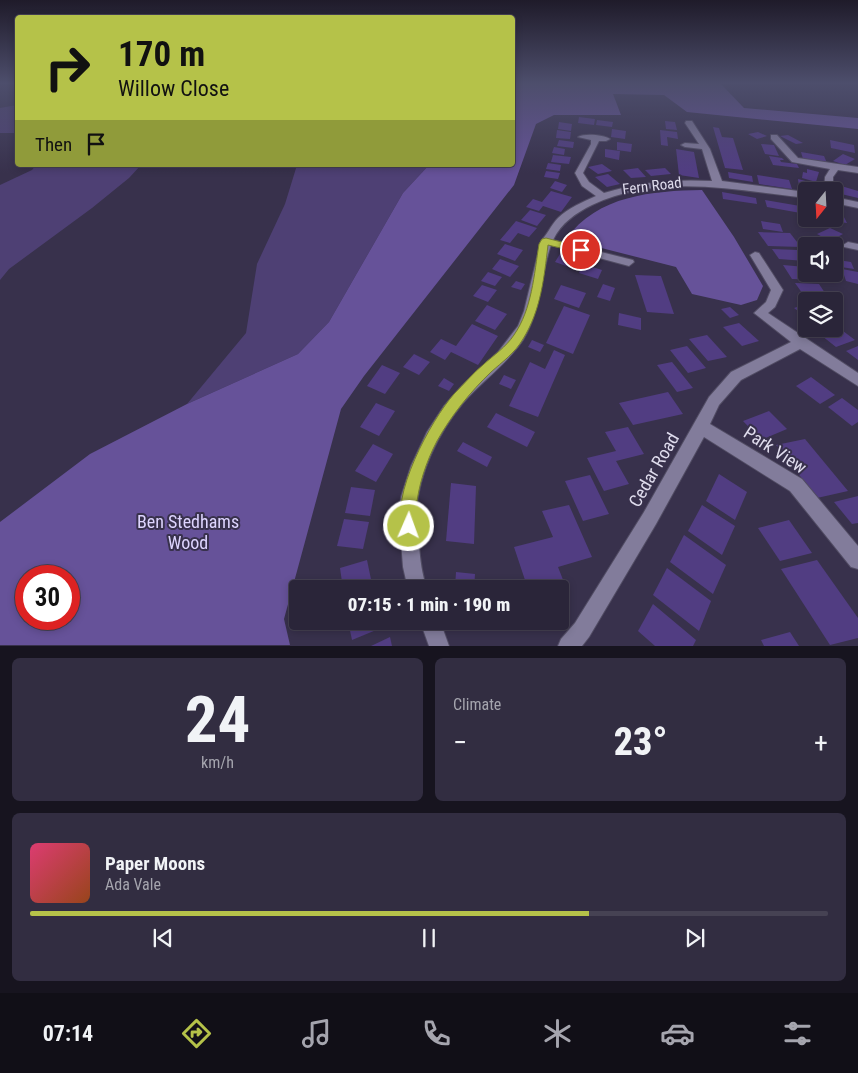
<!DOCTYPE html>
<meta charset="utf-8">
<style>
body{margin:0;font-family:"Roboto Condensed",sans-serif;background:#322d41;color:#f1f3f6;height:100vh;display:flex;flex-direction:column;font-size:19px;white-space:nowrap}
*{box-sizing:border-box;margin:0}
p{font-size:16px;color:#a5a5ae}
.icon{flex:none;width:28px;height:28px;fill:none;stroke:currentColor;stroke-width:2;stroke-linecap:round;stroke-linejoin:round}
.map{position:relative;height:646px;overflow:hidden}
.panel{display:flex;flex-direction:column;gap:12px;padding:12px;background:#17141f;flex:1}
.panel>*{flex:none}
.hud{position:absolute;left:15px;top:15px;width:500px;height:152px;border-radius:5px;box-shadow:0 2px 8px #0003,0 0 0 1px #464253;background:#b5c249;color:#111;overflow:hidden}
.needle{width:32px;rotate:198deg}
.buttons{position:absolute;left:798px;top:182px;display:grid;gap:10px}
.buttons a{display:grid;place-items:center;width:45px;height:45px;border-radius:5px;background:#2a2539;box-shadow:0 2px 8px #0003,0 0 0 1px #464253;font-size:25px}
.speed{position:absolute;left:15px;top:565px;display:flex;gap:10px;font-size:25px;font-weight:700;text-align:center}
.speed>*{display:grid;place-content:center;width:65px;height:65px;border-radius:50%;background:#2a2539;box-shadow:0 2px 8px #0003,0 0 0 1px #464253;line-height:1}
.speed .limit{border:8px solid #d22;background:#fff;color:#111}
.pin{position:absolute;display:grid;place-items:center;width:42px;height:42px;color:#fff;margin:-21px;border:2px solid #fff;border-radius:50%;box-shadow:0 1px 5px #0007}
.me{position:absolute;width:55px;margin:-28px;rotate:2deg;stroke-linejoin:round;filter:drop-shadow(0 0 4px #0008)}
.turn{display:flex;align-items:center;gap:18px;height:105px;padding:0 20px;font-size:22px}
.turn .icon{width:65px;height:65px;stroke-width:2.5}
.turn b{display:block;font-size:35px;line-height:42px}
.then{display:flex;align-items:center;height:48px;padding:0 20px;background:#0003;gap:10px;font-size:19px}
.big{font-size:38px;font-weight:800;line-height:1.1}
.panel .card{flex:1;display:flex;flex-direction:column;justify-content:center;gap:8px;min-width:0;padding:0 18px;border-radius:8px;background:#322d41}
.panel .dial{align-items:center;gap:0}
.dial b{font-size:65px;line-height:1}
.song{display:flex;align-items:center;gap:15px}
.cover{width:60px;height:60px;border-radius:8px;background:linear-gradient(135deg,hsl(340 70% 55%),hsl(20 70% 35%))}
.played{height:5px;border-radius:2px;background:linear-gradient(90deg,#b5c249 70%,#464253 70%)}
.keys{display:flex;justify-content:space-around;direction:ltr}
.heat{display:flex;justify-content:space-between;align-items:center;font-size:28px;direction:ltr}
.panel .tiles{flex:1;display:grid;gap:12px;grid-template-columns:1fr 1fr}
.card:last-child{grid-column:span 2}
.trip{position:absolute;left:289px;top:580px;width:280px;height:50px;border-radius:5px;background:#2a2539;box-shadow:0 2px 8px #0003,0 0 0 1px #464253;font-weight:800;line-height:50px;text-align:center}
.tab-bar{display:flex;height:80px;justify-content:space-around;align-items:center;background:#110f17;color:#a5a5ae}
.tab-bar .icon{width:35px;height:35px}
.tab-bar .active{color:#b5c249}
.tab-bar b{font-size:22px;color:#f1f3f6}
.map>svg:first-child{display:block}
.green{fill:#4e4074}
.forest{fill:#665299;fill-rule:evenodd}
.building{fill:#513d82}
.lines{fill:none;stroke-linecap:round;stroke-linejoin:round}
.minor-casing{stroke:#514c63;stroke-width:2}
.minor{fill:#827c9b;fill-rule:evenodd}
.route{fill:#b5c249;stroke:#767e2f}
.labels{text-anchor:middle;stroke-width:4;stroke-linejoin:round;paint-order:stroke}
.street-label{font-size:15px;fill:#dfdced;stroke:#38314c}
.near-street-label{font-size:18px;fill:#dfdced;stroke:#38314c}
.near-park-label{font-size:18px;fill:#ded5ff;stroke:#38314c}
</style>
<div class="map">
<svg width="858" height="646" viewBox="0 0 858 646">
<rect width="100%" height="100%" fill="#38314c"/>
<g class="green">
<polygon points="17,105 17,133 0,133 0,108"/>
<polygon points="36,165 141,165 129,178 92,208 9,269 0,280 0,185 32,170"/>
<polygon points="297,165 429,165 403,193 329,322 298,354 187,404 246,333 257,264 285,204"/>
</g>
<g class="forest">
<path d="M513,83H720L744,108L858,118V129L687,112L664,95L613,94L621,115H554L536,124L514,185L364,376L341,409L284,619L290,645H0V522L90,454L187,404L298,354L329,322L403,193L429,165H512ZM26,576H69V619H26Z"/>
<path d="M702,190L734,237L763,286L757,300L741,305L692,294L676,267L566,239C598,195 652,191 702,190Z"/>
</g>
<g class="building">
<polygon points="579,117 595,119 594,125 578,123"/>
<polygon points="597,120 613,122 612,127 596,125"/>
<polygon points="665,121 675,122 677,130 666,129"/>
<polygon points="559,122 572,124 571,131 558,129"/>
<polygon points="713,127 719,128 722,137 733,138 743,170 725,168"/>
<polygon points="612,129 626,131 625,139 611,137"/>
<polygon points="557,130 571,132 570,139 556,138"/>
<polygon points="660,130 677,132 678,139 667,137 668,146 661,145"/>
<polygon points="758,132 767,136 757,139 748,134"/>
<polygon points="788,135 803,143 796,144 780,136"/>
<polygon points="559,140 574,142 573,148 557,146"/>
<polygon points="830,140 854,145 855,153 831,148"/>
<polygon points="617,142 632,144 631,152 617,150"/>
<polygon points="761,144 774,145 779,156 765,154"/>
<polygon points="554,147 565,149 564,155 552,153"/>
<polygon points="605,149 620,151 619,160 605,157"/>
<polygon points="676,149 694,152 699,178 679,175"/>
<polygon points="801,152 824,156 827,163 803,159"/>
<polygon points="843,154 855,159 845,165 833,161"/>
<polygon points="553,155 571,157 569,164 551,162"/>
<polygon points="769,156 782,158 784,160 780,160 781,162 797,164 799,168 773,165"/>
<polygon points="548,163 561,165 560,171 546,169"/>
<polygon points="602,164 612,171 598,174 588,167"/>
<polygon points="638,168 646,177 631,178 623,170"/>
<polygon points="665,168 671,174 651,176 645,170"/>
<polygon points="807,169 819,172 816,182 802,178 803,172 807,173"/>
<polygon points="546,171 560,173 558,179 544,177"/>
<polygon points="728,172 752,176 753,182 729,178"/>
<polygon points="608,174 620,184 607,187 595,177"/>
<polygon points="757,175 789,180 792,189 759,184"/>
<polygon points="798,179 817,184 816,191 799,187"/>
<polygon points="555,181 567,185 562,192 550,188"/>
<polygon points="838,185 858,191 858,198 837,193"/>
<polygon points="551,191 572,197 561,212 543,206 539,211 526,207 533,199 542,202"/>
<polygon points="722,192 756,198 757,204 723,199"/>
<polygon points="765,200 806,207 806,214 767,207"/>
<polygon points="530,210 546,215 537,226 521,220"/>
<polygon points="834,212 842,213 847,223 826,220 834,219"/>
<polygon points="516,221 537,228 529,237 518,233 510,243 500,240"/>
<polygon points="761,221 780,224 783,232 763,229"/>
<polygon points="830,228 843,234 830,241 817,234"/>
<polygon points="758,232 790,233 801,247 768,246"/>
<polygon points="505,244 523,250 515,261 497,254"/>
<polygon points="772,249 798,250 805,261 779,259"/>
<polygon points="560,254 576,260 572,268 555,262"/>
<polygon points="500,259 519,266 510,277 492,269"/>
<polygon points="838,260 851,262 854,269 841,267"/>
<polygon points="583,264 602,270 598,279 579,273"/>
<polygon points="783,265 806,267 806,274 816,274 820,280 792,279"/>
<polygon points="842,269 858,272 858,284 846,281"/>
<polygon points="488,272 502,277 495,286 481,281"/>
<polygon points="635,275 661,276 674,314 647,312"/>
<polygon points="516,281 525,284 521,290 511,287"/>
<polygon points="795,283 819,284 829,299 805,297"/>
<polygon points="603,284 615,288 610,301 597,297"/>
<polygon points="482,285 497,290 488,302 473,296"/>
<polygon points="561,285 586,293 579,308 554,299"/>
<polygon points="806,304 806,317 794,308"/>
<polygon points="487,305 507,314 495,330 475,321"/>
<polygon points="564,306 590,315 573,354 546,343"/>
<polygon points="730,307 739,315 730,318 721,309"/>
<polygon points="619,313 641,318 641,330 618,325"/>
<polygon points="739,323 759,341 742,346 723,327"/>
<polygon points="472,324 498,336 478,365 451,352 445,360 430,352 441,339 456,346"/>
<polygon points="835,325 855,340 836,347 817,332 834,329"/>
<polygon points="707,335 727,357 708,361 689,339"/>
<polygon points="532,340 544,345 540,352 528,347"/>
<polygon points="687,346 706,368 688,373 670,350"/>
<polygon points="858,346 858,360 846,351"/>
<polygon points="554,350 565,355 538,417 509,406 530,362 545,369"/>
<polygon points="414,354 430,362 419,375 403,367"/>
<polygon points="672,362 693,388 677,392 657,365"/>
<polygon points="382,365 400,373 385,394 367,386"/>
<polygon points="504,375 516,380 511,389 499,384"/>
<polygon points="811,377 835,395 820,404 796,386"/>
<polygon points="444,378 454,384 449,391 438,386"/>
<polygon points="668,392 683,414 633,425 619,403"/>
<polygon points="842,398 858,410 858,422 852,426 828,407"/>
<polygon points="376,403 395,411 379,436 360,427"/>
<polygon points="769,411 787,429 761,440 743,421"/>
<polygon points="496,413 535,432 527,447 487,427"/>
<polygon points="628,427 644,454 616,461 629,484 604,491 587,458 616,451 605,432"/>
<polygon points="805,439 848,491 817,498 776,445"/>
<polygon points="463,442 492,457 487,467 457,451"/>
<polygon points="373,444 393,454 376,482 355,471"/>
<polygon points="719,474 747,492 735,520 706,501"/>
<polygon points="590,475 609,514 583,521 565,481"/>
<polygon points="451,483 476,486 474,544 446,541"/>
<polygon points="351,487 375,490 370,516 345,513"/>
<polygon points="858,496 858,523 852,524 834,502"/>
<polygon points="569,505 592,557 558,567 569,595 560,598 560,589 528,589 514,547 553,537 542,511"/>
<polygon points="702,505 735,526 722,555 688,531"/>
<polygon points="344,519 369,522 363,549 337,546"/>
<polygon points="789,520 812,553 780,561 758,528"/>
<polygon points="684,535 726,565 713,594 670,562"/>
<polygon points="367,560 373,589 343,589 340,568"/>
<polygon points="817,560 858,618 858,638 830,645 781,569"/>
<polygon points="667,568 711,601 699,631 653,595"/>
<polygon points="456,572 475,574 474,589 455,589"/>
<polygon points="653,604 696,640 693,646 655,646 638,631"/>
<polygon points="348,621 380,621 381,628 352,640"/>
<polygon points="790,632 799,646 764,646 761,640"/>
<polygon points="390,637 392,646 371,646"/>
</g>
<g class="lines">
<g class="minor-casing">
<g id="minor">
<path d="M686,121H692L710,149L722,181L806,192V198C734,190 661,173 592,205C576,213 561,223 553,240L633,260L634,262L629,266L551,245C540,277 541,310 523,340C507,364 482,381 463,403C438,433 418,474 416,514C416,524 418,534 419,544C420,560 422,574 427,589H408L403,567L399,515L401,497L411,466L427,432L444,406L462,386L498,352L518,326L524,311L541,241C547,235 551,225 558,218C568,208 583,202 596,196L582,186L575,173L591,144V140L578,137C585,133 604,135 610,139L606,141H599L583,173L589,182L604,193C640,182 674,179 712,181L702,149L685,147L681,145L685,143L699,144L685,123Z"/>
<polygon points="771,135 777,135 798,158 858,167 858,173 838,170 833,177 833,191 824,191 825,177 830,169 792,162 771,139"/>
<polygon points="834,197 858,202 858,208 834,203"/>
<polygon points="848,242 858,244 858,250 844,247 843,245"/>
<polygon points="755,252 759,253 783,290 775,307 768,313 858,373 858,386 800,349 741,380 719,405 710,424 802,479 858,546 858,569 851,567 790,491 704,437 656,524 589,637 582,646 558,646 561,639 575,623 644,512 709,397 731,372 791,342 754,313 766,302 771,290 750,255"/>
<polygon points="420,621 440,621 449,646 429,646"/>
</g>
</g>
<use href="#minor" class="minor"/>
</g>
<linearGradient id="sky" x2="0" y2="1"><stop stop-color="#1f1b2a"/><stop offset="0.48" stop-color="#4d4e6c"/><stop offset="1" stop-color="#4d4e6c" stop-opacity="0"/></linearGradient>
<rect width="858" height="173" fill="url(#sky)"/>
<path class="route" d="M546,238L585,248L586,250L581,253L548,245C544,278 541,310 523,339C515,353 502,362 491,372C470,392 451,416 437,441C426,462 418,486 416,510C415,518 417,524 414,532L409,534L403,532C389,497 431,420 454,394C464,384 473,373 484,364C494,355 506,347 514,335C532,309 534,275 539,244L542,239Z"/>
<g class="labels">
<g class="street-label">
<text transform="translate(652 186) rotate(-7)" y="5">Fern Road</text>
</g>
<g class="near-street-label">
<text transform="translate(775 450) rotate(33)" y="6">Park View</text>
<text transform="translate(654 470) rotate(-60)" y="6">Cedar Road</text>
</g>
<g class="near-park-label">
<text x="188" y="528">Ben Stedhams<tspan x="188" dy="21">Wood</tspan></text>
</g>
</g>
</svg>
<div class="buttons">
<a><svg class="needle" viewBox="-14 -14 28 28"><path d="M0-13l5 13h-10z" fill="#e53935"/><path d="M0 13l5-13h-10z" fill="#a5a5ae"/></svg></a>
<a><svg class="icon" aria-label="sound" viewBox="0 0 24 24"><path d="M4 9h4l5-4v14l-5-4H4zM17 9q2 3 0 6"/></svg></a>
<a><svg class="icon" aria-label="layers" viewBox="0 0 24 24"><path d="M12 4l9 5-9 5-9-5zM3 14l9 5 9-5"/></svg></a>
</div>
<div class="speed"><div class="limit">30</div></div>
<div class="pin" style="left:581px;top:250px;background:#d93025"><svg class="icon" aria-label="arrive" viewBox="0 0 24 24"><path d="M6 21V4h12l-3 4 3 4H6"/></svg></div>
<svg class="me" style="left:409px;top:526px" viewBox="-20 -20 40 40"><circle r="17" fill="#b5c249" stroke="#fff" stroke-width="3"/><path d="M0-11L8 9 0 5-8 9z" fill="#fff"/></svg>
<div class="trip">07:15 · 1 min · 190 m</div>
<div class="hud">
<div class="turn"><svg class="icon" aria-label="right" viewBox="0 0 24 24"><path d="M7 20v-9h11M14 6l5 5-5 5"/></svg><div><b>170 m</b>Willow Close</div></div>
<div class="then">Then<svg class="icon" aria-label="arrive" viewBox="0 0 24 24"><path d="M6 21V4h12l-3 4 3 4H6"/></svg></div>
</div>
</div>
<section class="panel">
<div class="tiles">
<div class="card dial"><b>24</b><p>km/h</p></div>
<div class="card"><p>Climate</p>
<div class="heat"><a>−</a><b class="big">23°</b><a>+</a></div>
</div>
<div class="card">
<div class="song"><i class="cover"></i><div><b>Paper Moons</b><p>Ada Vale</p></div></div>
<div class="played"></div>
<div class="keys"><svg class="icon" aria-label="previous" viewBox="0 0 24 24"><path d="M18 5L8 12l10 7zM5 5v14"/></svg><svg class="icon" aria-label="pause" viewBox="0 0 24 24"><path d="M8 5v14M16 5v14"/></svg><svg class="icon" aria-label="next" viewBox="0 0 24 24"><path d="M6 5l10 7-10 7zM19 5v14"/></svg></div>
</div>
</div>
</section>
<nav class="tab-bar">
<b>07:14</b>
<svg class="icon active" aria-label="directions" viewBox="0 0 24 24"><path d="M12 3l9 9-9 9-9-9zM9 14v-3h6M13 9l2 2-2 2"/></svg>
<svg class="icon" aria-label="music" viewBox="0 0 24 24"><path d="M9 18V5l10-2v13"/><circle cx="6" cy="18" r="3"/><circle cx="16" cy="16" r="3"/></svg>
<svg class="icon" aria-label="phone" viewBox="0 0 24 24"><path d="M5 4h4l2 5-3 2q2 4 5 5l2-3 5 2v4C11 20 4 13 5 4z"/></svg>
<svg class="icon" aria-label="climate" viewBox="0 0 24 24"><path d="M12 3v18M4 7l16 10M4 17L20 7"/></svg>
<svg class="icon" aria-label="car" viewBox="0 0 24 24"><path d="M5 17H2v-5l4-1 3-4h7l3 4 3 1v5h-3M9 17h6M6 11h13"/><circle cx="7" cy="17" r="2"/><circle cx="17" cy="17" r="2"/></svg>
<svg class="icon" aria-label="filters" viewBox="0 0 24 24"><path d="M4 7h16M4 17h16"/><circle cx="9" cy="7" r="2"/><circle cx="15" cy="17" r="2"/></svg>
</nav>
